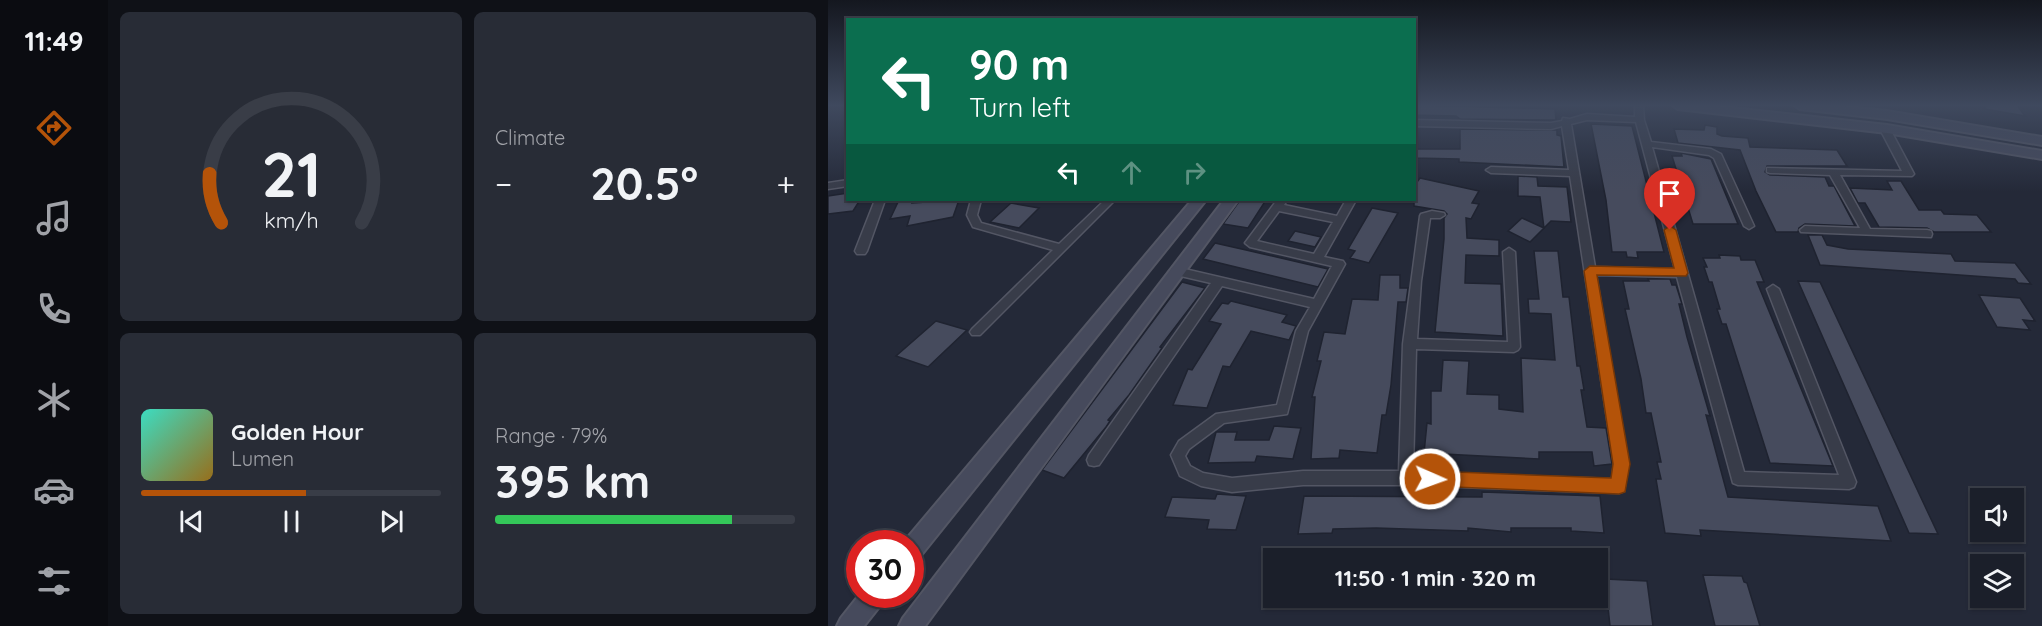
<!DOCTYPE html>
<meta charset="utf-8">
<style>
body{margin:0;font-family:Quicksand,sans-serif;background:#282c36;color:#f1f3f6;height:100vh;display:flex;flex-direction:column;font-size:22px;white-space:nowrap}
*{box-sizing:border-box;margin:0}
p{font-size:20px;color:#a0a2a8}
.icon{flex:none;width:33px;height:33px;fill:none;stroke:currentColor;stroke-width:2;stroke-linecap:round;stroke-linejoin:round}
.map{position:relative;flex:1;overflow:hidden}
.panel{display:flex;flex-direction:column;gap:12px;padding:12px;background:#0f1117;width:720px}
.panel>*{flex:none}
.banner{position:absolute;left:18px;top:18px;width:570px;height:183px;border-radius:0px;box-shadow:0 2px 4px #0004,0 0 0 2px #393d47;background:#0b6e4f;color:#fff;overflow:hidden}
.controls{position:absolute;left:1142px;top:488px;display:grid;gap:12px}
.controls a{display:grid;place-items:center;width:54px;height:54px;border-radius:0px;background:#1b1f2a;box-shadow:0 2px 4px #0004,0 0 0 2px #393d47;font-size:30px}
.speed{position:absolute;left:18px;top:530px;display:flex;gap:12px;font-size:30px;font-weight:700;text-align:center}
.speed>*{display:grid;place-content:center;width:78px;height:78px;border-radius:50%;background:#1b1f2a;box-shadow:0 2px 4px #0004,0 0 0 2px #393d47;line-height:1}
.speed .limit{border:9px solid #d22;background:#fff;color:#111}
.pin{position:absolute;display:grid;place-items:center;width:51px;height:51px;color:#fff;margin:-62px -26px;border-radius:50% 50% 50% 0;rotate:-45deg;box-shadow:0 0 6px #0007}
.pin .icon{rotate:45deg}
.me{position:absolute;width:66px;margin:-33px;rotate:92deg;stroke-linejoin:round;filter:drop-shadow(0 0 4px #0008)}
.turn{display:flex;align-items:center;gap:21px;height:126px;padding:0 24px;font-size:27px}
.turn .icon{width:78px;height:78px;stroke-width:2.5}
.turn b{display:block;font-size:42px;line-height:51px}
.lanes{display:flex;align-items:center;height:57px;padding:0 24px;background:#0003;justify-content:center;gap:30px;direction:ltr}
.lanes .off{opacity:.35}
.big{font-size:45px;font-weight:800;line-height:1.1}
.panel .tile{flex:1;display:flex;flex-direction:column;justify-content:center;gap:9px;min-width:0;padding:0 21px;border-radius:9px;background:#282c36}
.panel .dial{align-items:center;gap:0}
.dial svg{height:156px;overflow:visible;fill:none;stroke:#393d47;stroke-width:7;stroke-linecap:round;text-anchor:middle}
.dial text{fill:#f1f3f6;stroke:none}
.song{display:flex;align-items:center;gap:18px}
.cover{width:72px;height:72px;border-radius:9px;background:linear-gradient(135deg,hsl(170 70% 55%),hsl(40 70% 35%))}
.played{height:6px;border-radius:3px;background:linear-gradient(90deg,#b45309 55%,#393d47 55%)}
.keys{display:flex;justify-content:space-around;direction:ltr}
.heat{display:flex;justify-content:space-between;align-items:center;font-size:33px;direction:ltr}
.charge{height:9px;border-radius:4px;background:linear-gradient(90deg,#34c759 79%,#393d47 0)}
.panel .tiles{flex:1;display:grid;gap:12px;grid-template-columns:repeat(2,1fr)}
.trip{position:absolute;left:435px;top:548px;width:345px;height:60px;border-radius:0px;background:#1b1f2a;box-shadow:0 2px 4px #0004,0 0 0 2px #393d47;font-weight:800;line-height:60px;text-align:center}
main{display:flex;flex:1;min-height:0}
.menu{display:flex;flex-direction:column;width:108px;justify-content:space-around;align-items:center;background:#0b0c11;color:#a0a2a8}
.menu .icon{width:42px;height:42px}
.menu .selected{color:#b45309}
.menu b{font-size:27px;color:#f1f3f6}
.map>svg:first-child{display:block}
.building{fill:#464b5d;stroke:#1f2330;stroke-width:1.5}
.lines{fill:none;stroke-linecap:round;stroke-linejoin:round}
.street-casing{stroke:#535664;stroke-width:3}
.secondary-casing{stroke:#535664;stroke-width:4}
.street{fill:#383c49;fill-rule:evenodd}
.secondary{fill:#464a5c;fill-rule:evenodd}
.route{fill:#b45309;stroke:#753606;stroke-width:1.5}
</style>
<main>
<nav class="menu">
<b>11:49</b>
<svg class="icon selected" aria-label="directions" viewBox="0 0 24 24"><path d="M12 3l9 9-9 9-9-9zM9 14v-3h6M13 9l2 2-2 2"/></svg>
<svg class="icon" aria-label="music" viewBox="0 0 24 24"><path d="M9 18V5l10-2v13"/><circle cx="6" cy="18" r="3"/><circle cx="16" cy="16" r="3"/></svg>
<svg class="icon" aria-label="phone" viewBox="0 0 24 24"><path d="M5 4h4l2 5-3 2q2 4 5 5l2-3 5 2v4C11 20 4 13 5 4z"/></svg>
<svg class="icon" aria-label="climate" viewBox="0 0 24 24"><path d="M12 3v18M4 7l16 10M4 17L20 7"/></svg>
<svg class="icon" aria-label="car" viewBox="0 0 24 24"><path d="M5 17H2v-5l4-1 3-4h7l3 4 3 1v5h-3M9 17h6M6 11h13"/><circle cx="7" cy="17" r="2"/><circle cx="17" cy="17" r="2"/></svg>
<svg class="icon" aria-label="filters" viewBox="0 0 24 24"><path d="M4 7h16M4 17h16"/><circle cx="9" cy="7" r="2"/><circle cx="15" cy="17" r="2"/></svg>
</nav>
<section class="panel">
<div class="tiles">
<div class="tile dial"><svg viewBox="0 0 100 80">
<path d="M14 69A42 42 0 1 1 86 69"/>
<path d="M14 69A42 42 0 0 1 8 44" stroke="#b45309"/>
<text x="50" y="56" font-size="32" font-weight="700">21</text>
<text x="50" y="72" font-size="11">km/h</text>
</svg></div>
<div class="tile"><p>Climate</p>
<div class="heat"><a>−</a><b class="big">20.5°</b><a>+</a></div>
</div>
<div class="tile">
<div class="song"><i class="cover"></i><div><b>Golden Hour</b><p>Lumen</p></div></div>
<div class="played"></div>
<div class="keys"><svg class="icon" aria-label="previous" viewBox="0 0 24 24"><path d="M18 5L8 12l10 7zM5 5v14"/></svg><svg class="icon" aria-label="pause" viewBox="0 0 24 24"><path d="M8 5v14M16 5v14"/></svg><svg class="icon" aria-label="next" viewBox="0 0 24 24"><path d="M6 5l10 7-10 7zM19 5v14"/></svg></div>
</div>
<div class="tile"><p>Range · 79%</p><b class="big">395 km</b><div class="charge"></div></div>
</div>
</section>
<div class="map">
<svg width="1214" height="626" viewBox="0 0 1214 626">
<rect width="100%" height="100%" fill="#242938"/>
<g class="building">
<polygon points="586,105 727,109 728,120 632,119 628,116 586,115"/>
<polygon points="1158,105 1189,105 1197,116 1157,109"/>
<polygon points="763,124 804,126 836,252 809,252 810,258 799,257 798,252 784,252 778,200"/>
<polygon points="877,125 889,127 889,134 894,136 920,138 922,147 1009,150 1019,166 939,166 937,172 942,175 997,177 1001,186 1006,186 1027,226 977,224 971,228 970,232 948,232 928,191 912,150 850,143 846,129 876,130"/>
<polygon points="632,129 729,130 729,135 733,136 736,167 631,162 631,159 586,158 586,149 632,149"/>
<polygon points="853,153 883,159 910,224 865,224 844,156 854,156"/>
<polygon points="690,176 709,177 710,186 739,187 743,222 723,221 716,228 712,197 690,196"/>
<polygon points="592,178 651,191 644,203 651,204 643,219 638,218 639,238 671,240 671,256 638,255 637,283 673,284 675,336 607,332 616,239 616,218 619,214 616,211 586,206 586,186"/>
<polygon points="1059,181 1073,181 1091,210 1113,210 1116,214 1149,215 1163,232 1106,232 1099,228 1051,227 1037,203 1030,203 1022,188 1064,190"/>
<polygon points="20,193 20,200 32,200 25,211 0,214 0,196"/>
<polygon points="71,200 85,200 84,203 131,200 125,217 79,226 82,216 62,219"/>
<polygon points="412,200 438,200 420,228 395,224"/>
<polygon points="183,203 211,208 191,228 162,222"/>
<polygon points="544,208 570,213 541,263 522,258 527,251 520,249"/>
<polygon points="694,218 716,228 702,242 680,231"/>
<polygon points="467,231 493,237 487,247 460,241"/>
<polygon points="980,235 994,235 999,245 1020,249 1123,254 1127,261 1187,263 1203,284 1190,283 1187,279 992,265"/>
<polygon points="387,243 418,250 500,269 490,287 375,259"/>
<polygon points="706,251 730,251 735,297 741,297 749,366 752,366 756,390 753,390 759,427 778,428 784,464 766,466 764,452 711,452 711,459 596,453 599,423 603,424 603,391 613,391 615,360 641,361 639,394 671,395 671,409 695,412 693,358 727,360 723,314 701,313 700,299 711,299"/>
<polygon points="891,255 912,256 913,260 927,260 936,282 929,282 1005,466 942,463 898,324 894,324 889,309 892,309 884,282 881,282 876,267 879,267 875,258 892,258"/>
<polygon points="552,275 572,275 572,288 580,288 578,302 570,302 563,385 558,415 554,415 549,453 512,450 511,458 483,459 487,397 484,397 493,361 489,361 496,332 517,334 524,299 550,300"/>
<polygon points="820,279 842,279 844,285 848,285 854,304 851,304 859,337 882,416 878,415 900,497 1050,506 1063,541 872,530 873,536 837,533 828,479 833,479 829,462 833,462 823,413 818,413 813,379 797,309 801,309 795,281 821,281"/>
<polygon points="970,281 992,282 1110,534 1081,533"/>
<polygon points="354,282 377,288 332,347 334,348 301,395 280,420 282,421 278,427 236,478 214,470"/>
<polygon points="1151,295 1192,298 1207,321 1195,320 1202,330 1169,327"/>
<polygon points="403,301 459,315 454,322 468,326 461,340 423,331 402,367 395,366 379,408 345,405 360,369 364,370 393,324 381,321 394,303 400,304"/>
<polygon points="108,321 139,330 100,367 68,356"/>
<polygon points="446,426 473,428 465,459 429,456 427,462 380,463 388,432 409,432 407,440 441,440"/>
<polygon points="654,492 772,496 776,533 743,531 743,528 683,528 683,532 640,528 640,531 548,528 505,529 504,533 470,534 476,496 654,497"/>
<polygon points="389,494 418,496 408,530 379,529 381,520 337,517 344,497 387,499"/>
<polygon points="875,575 914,576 916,582 919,583 932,626 887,626"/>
<polygon points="777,579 819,581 825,626 782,626"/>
</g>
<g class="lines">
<g class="street-casing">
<g id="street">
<path d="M807,105H815L816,120L823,142L883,149L893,154L926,226L921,229L916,226L886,158L881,155L824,147L916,472L1011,475L939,289L945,285L951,289L1028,482L1026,487L1021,489L910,485L905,483L849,277L768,275L800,464L796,491L791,493L578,485H475L404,492L373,486L352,476L343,455L351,441L388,414L449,405L468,331L482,307L394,286L271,465L266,466L261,465L259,460L261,455L383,283L344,274L342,271L344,268L348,267L486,299L504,266L422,247L417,243L449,200H459L456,205L509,216L518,200H528L496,257L515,261L517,264L480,331L459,414L396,423L361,449L357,456L362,466L375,473L404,478L475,471H571L575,344L592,216L593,214L604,211L616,213L617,215L612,218H602L593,281L589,339L680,342L675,252L681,248L687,252L692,347L690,350L686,352L588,349L585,472L784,479L786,464L742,176L663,173L658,170L663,167L741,170L734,126L723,129L586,126V120L723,123L734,121L735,118L742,119L759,114L807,117ZM759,120L808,122L847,269L767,267L743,124ZM451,211L505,222L486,254L429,241Z"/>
<polygon points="1057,126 1062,129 1086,174 1084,176 1012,175 1042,229 1099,230 1103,231 1104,234 1103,237 973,232 972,230 977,226 1032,228 1002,175 942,173 939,172 939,168 1074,171 1052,129"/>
<polygon points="20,180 20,186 0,189 0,183"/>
<polygon points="47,200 57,200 39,251 37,254 29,254 27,251"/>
<polygon points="143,200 153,200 149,215 153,223 231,244 277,200 287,200 152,335 144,335 142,332 144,329 225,250 145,227 139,215"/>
</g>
</g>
<g class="secondary-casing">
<g id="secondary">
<polygon points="844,105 877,105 1059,125 1214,151 1214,159 1059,133 850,109"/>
<polygon points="966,105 999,105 1059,111 1214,137 1214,145 1059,119 972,109"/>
<polygon points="364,200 378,200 90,559 82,561 82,543 75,543"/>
<polygon points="396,200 410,200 97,626 71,626 75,618"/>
<polygon points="32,594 58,594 55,602 36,626 9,626 13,618"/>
</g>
</g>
<use href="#street" class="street"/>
<use href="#secondary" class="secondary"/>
</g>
<linearGradient id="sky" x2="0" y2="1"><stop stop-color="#14171f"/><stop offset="0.55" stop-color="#3f495e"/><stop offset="1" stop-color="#3f495e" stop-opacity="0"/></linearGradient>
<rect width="1214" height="192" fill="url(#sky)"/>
<polygon class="route" points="842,226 848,230 860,273 858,276 769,275 802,464 797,492 791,494 602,486 596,484 593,479 596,473 602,471 783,478 785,464 756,271 762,266 846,268 836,230"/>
</svg>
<div class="controls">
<a><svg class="icon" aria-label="sound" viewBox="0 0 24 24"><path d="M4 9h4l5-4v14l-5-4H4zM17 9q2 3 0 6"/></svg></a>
<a><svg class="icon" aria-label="layers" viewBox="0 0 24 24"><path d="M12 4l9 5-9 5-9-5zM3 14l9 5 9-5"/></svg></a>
</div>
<div class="speed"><div class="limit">30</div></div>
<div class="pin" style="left:842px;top:230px;background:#d93025"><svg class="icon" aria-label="arrive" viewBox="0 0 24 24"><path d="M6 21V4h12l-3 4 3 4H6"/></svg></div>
<svg class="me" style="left:602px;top:479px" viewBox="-20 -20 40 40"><circle r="17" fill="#b45309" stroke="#fff" stroke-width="3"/><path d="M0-11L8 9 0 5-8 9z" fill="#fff"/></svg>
<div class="trip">11:50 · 1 min · 320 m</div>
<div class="banner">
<div class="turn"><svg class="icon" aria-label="left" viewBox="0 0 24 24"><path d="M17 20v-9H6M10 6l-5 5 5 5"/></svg><div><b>90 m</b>Turn left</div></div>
<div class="lanes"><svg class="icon" aria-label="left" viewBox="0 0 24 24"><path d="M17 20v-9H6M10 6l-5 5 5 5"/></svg><svg class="icon off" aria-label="ahead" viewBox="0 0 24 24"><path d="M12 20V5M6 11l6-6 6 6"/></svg><svg class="icon off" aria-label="right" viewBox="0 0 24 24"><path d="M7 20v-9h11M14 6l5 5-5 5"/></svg></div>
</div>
</div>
</main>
